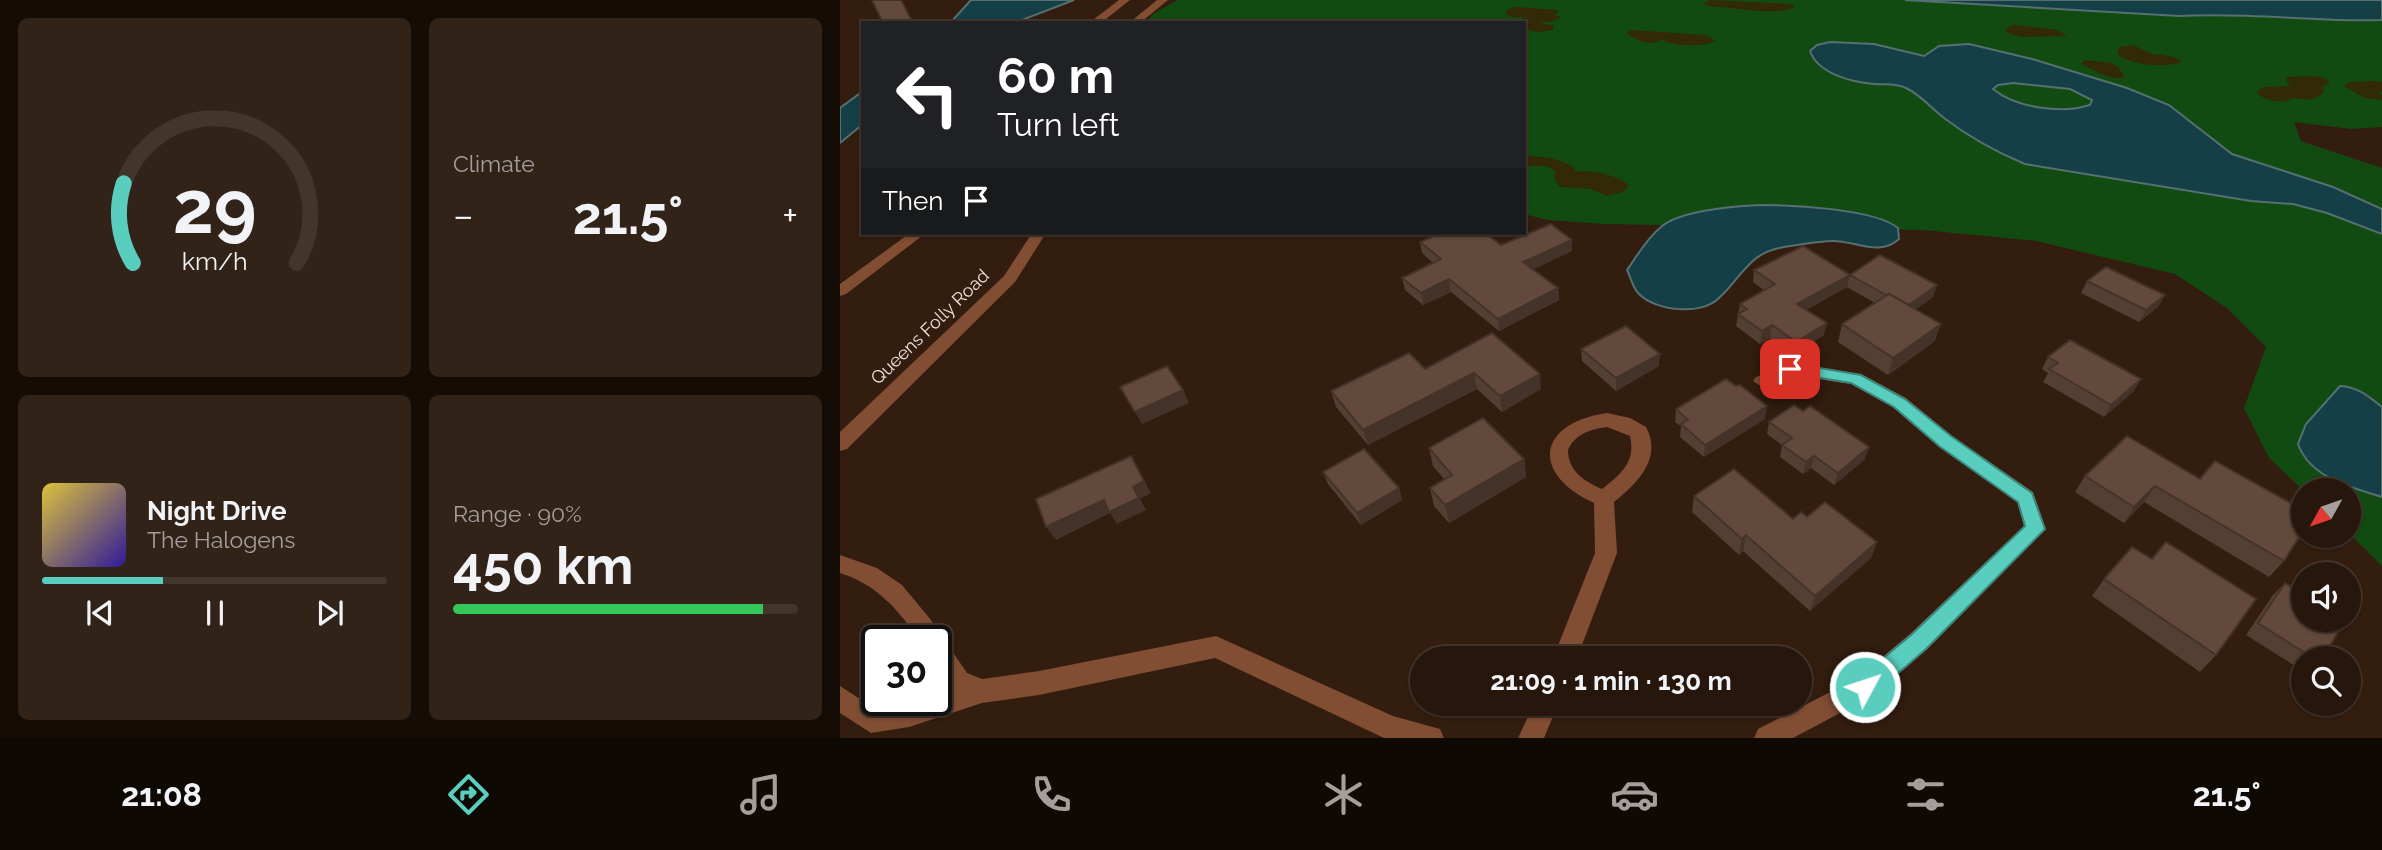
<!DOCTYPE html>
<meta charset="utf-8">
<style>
body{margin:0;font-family:Raleway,sans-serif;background:#322319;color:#f1f3f6;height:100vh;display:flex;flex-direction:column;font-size:26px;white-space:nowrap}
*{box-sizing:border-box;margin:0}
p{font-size:23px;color:#a49f9d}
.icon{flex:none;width:38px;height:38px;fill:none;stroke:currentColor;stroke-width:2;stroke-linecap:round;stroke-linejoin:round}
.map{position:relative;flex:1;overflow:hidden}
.details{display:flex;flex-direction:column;gap:18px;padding:18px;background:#150c06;width:840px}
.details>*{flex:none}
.top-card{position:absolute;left:21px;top:21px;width:665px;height:214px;border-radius:0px;box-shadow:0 2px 5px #0004,0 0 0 2px #42352c;background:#202124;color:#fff;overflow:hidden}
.needle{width:46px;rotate:230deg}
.fabs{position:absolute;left:1451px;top:478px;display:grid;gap:14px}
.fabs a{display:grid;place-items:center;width:70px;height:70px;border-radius:50%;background:#26160b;box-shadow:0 2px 5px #0004,0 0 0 2px #42352c;font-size:35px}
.speed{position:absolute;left:21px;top:625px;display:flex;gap:14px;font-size:35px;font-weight:700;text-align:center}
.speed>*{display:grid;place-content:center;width:91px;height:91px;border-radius:50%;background:#26160b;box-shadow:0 2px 5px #0004,0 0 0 2px #42352c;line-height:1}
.speed .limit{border:4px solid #111;border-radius:10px;background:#fff;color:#111}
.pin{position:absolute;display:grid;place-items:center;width:60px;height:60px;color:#fff;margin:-30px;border-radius:14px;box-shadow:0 4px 10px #0006}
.me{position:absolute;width:77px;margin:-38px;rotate:50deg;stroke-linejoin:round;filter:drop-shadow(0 0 5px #0008)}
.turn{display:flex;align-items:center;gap:24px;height:147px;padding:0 21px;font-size:32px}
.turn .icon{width:91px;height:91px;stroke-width:2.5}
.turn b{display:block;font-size:49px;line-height:60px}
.then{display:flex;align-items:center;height:66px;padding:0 21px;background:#0003;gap:14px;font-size:26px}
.big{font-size:52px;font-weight:700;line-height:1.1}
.details .card{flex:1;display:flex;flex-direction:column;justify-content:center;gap:10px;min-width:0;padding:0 24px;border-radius:10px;background:#322319}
.details .dial{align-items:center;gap:0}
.dial svg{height:182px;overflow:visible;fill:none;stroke:#42352c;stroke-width:7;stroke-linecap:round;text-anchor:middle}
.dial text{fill:#f1f3f6;stroke:none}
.song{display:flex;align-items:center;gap:21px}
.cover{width:84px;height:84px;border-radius:10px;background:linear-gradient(135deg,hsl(50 70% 55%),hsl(250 70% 35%))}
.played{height:7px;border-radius:4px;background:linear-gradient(90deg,#59cebe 35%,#42352c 35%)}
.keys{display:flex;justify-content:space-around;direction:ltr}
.heat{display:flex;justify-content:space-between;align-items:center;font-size:38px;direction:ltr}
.charge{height:10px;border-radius:5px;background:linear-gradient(90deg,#34c759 90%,#42352c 0)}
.details .tiles{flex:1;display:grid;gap:18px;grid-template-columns:repeat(2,1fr)}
.trip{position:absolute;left:570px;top:646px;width:402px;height:70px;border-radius:35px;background:#26160b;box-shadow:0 2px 5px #0004,0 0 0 2px #42352c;font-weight:700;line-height:70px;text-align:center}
.menu{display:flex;height:112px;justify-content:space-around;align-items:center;background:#0f0904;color:#a49f9d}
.menu .icon{width:49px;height:49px}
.menu .selected{color:#59cebe}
.menu b{font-size:32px;color:#f1f3f6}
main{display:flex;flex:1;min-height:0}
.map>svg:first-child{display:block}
.green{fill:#124b11}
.sand{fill:#322908}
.water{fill:#143f46;stroke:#567072;stroke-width:2;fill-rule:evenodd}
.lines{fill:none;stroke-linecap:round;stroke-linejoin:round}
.minor{fill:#814d33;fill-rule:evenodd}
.wall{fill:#543f33}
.shaded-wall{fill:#453329}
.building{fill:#62493b;stroke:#453329;stroke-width:2}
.route{fill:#59cebe;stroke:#3a867c;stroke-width:2}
.labels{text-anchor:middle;stroke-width:7;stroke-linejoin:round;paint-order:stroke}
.street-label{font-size:18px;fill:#f1e1d9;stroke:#321d0f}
</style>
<main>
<section class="details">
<div class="tiles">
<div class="card dial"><svg viewBox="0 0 100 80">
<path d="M14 69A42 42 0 1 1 86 69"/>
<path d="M14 69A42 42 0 0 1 10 34" stroke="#59cebe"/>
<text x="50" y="56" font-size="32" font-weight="700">29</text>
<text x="50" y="72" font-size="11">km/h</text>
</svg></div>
<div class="card"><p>Climate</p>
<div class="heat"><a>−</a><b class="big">21.5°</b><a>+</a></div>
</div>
<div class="card">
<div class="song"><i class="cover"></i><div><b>Night Drive</b><p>The Halogens</p></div></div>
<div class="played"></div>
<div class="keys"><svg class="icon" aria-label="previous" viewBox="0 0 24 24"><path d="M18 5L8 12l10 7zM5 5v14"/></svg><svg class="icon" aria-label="pause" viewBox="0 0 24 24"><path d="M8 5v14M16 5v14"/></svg><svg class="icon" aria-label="next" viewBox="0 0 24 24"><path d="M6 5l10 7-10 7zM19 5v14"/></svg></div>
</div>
<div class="card"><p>Range · 90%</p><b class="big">450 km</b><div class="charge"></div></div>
</div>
</section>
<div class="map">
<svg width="1542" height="738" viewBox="0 0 1542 738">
<rect width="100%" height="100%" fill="#321d0f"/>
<path class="green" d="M338,0H1065L1339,16C1407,12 1474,22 1542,20V127L1511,129L1454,122L1461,141L1542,168V566L1509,533L1508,490H1463L1429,458L1404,408L1426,347L1387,308L1335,274L1196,241L1083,230L766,224L708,220L684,214V23H306L313,14Z"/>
<g class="sand">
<path d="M870,0L951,4L956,6C940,18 894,6 873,7L863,4Z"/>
<polygon points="676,7 716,10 719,12 714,15 721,17 715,21 698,23 714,25 713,30 700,32 684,29 684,23 669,23 687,17 671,17 666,14 667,10"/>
<polygon points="1176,25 1218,30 1227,36 1181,37 1165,32 1169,26"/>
<path d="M791,30L865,35L876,41C865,47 831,47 822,39C811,48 796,40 786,33Z"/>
<path d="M1293,45L1313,54L1335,57L1342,62C1324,68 1292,66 1277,54L1280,47Z"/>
<path d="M1245,60L1271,63L1278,67L1285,77C1272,82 1254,70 1241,64Z"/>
<path d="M1468,76L1483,77L1490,83L1482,87L1485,90C1477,102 1466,100 1453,98C1445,105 1426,101 1416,93L1423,87L1450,86L1446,80L1448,77Z"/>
<polygon points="1534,81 1542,82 1542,92 1538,93 1542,95 1542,100 1525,98 1504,86 1510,82"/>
<path d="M684,155L711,158L733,166L736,172C749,169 780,175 789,186L783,192L766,196L751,189L720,187L715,181V171L706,166H684Z"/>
</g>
<g class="water">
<polygon points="131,0 234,0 174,23 110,23"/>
<path d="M1065,0H1542V20C1474,22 1407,12 1339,16Z"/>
<path d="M990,42L1034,44L1084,56L1099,46L1129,44L1192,59L1287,88L1329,105L1392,154L1493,187L1542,209V234L1487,213L1453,204L1411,201L1185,164C1156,152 1129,137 1104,118C1092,109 1081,95 1066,88C1056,83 1045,85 1034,84C1012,82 978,74 970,51L977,45ZM1173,83L1230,89L1252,100L1250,105C1222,114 1176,108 1153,89L1158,85Z"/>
<polygon points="23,91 23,124 0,143 0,108"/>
<path d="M922,205C954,205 1035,209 1058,228L1059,239C1040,257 1016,241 993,241C979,241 964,244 950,246C908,251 905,274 879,298C861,316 816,311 799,294C793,289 791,278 787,270C797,256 807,238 821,227C840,210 897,206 922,205Z"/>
<path d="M1500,386C1518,387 1528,396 1542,407V497C1511,487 1470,478 1458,444L1466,424Z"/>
</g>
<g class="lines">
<g class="minor">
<polygon points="279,0 290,0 261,23 249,23"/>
<polygon points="317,0 328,0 300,23 289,23"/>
<polygon points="70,233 86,233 6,294 0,296 0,284"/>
<polygon points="192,233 206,233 175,282 7,449 0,451 0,432 164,276"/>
<polygon points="950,363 1021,374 1066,398 1112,436 1193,492 1206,529 1086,650 1034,695 953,738 914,738 918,729 1016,679 1070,634 1184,526 1177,502 1098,446 1054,408 1011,384 952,375 922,387 913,381 916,377"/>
<path d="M767,413L790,418L806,427C823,458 797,484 774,502L777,553L737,658H713L755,553L754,503C690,474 697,423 767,413ZM767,427L790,436C796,462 781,474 762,489C744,481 728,471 728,450C735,434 751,429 767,427Z"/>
<path d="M0,555L37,568L62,585L91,620L127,673L142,679L199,671L376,636L553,716L600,729L604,738H544L375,658L199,695L142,703L69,727L31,733L0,713V686L34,708L77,700H96V694L110,689L96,668V640H79C59,610 36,584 0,573Z"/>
<polygon points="694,704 718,704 704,738 678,738"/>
</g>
</g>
<g class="wall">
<polygon points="732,240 732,251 693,269 718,288 719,300 659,331 611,292 583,305 565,290 562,278 593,263 582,253 580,242 661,245"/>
<polygon points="914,270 1010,275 1093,297 1076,309 1095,341 1048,375 998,342 1002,324 1035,303 1007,287 966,310 984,335 954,354 930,338 920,344 896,326 900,304 925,291 913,282"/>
<polygon points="1247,281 1325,295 1318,307 1299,322 1241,293"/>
<polygon points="652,333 701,389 662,412 637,389 528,445 496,407 491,391 585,369"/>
<polygon points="741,349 819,366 776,391 742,361"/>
<polygon points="1208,357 1294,391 1264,417 1203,382 1208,373 1202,369"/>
<polygon points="836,409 925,419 864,457 840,437 841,426 835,422"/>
<polygon points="929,422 1025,459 994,485 971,468 963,474 940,457 942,445 927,434"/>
<polygon points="1287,436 1444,561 1429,577 1304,502 1284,523 1235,492 1245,476"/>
<polygon points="589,448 684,459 686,477 609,523 594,506 590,488 604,479 593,466"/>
<polygon points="483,472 559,488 562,500 521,525 488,484"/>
<polygon points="854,496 953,519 967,517 1037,542 1031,558 970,611 903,551 899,555 852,512"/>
<polygon points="1264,579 1376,655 1360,672 1252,596"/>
<polygon points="1445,583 1483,658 1463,658 1463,671 1406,635 1433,595"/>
</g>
<g class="shaded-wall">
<polygon points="732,240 732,251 684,274 683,262"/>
<polygon points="1010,275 1007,287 955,316 957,304"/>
<polygon points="609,279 611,292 583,305 581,293"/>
<polygon points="1097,285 1093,297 1063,319 1067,307"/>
<polygon points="718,288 719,300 659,331 658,319"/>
<polygon points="1325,295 1318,307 1299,322 1306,310"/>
<polygon points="987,323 984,335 954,354 956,342"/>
<polygon points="1101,324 1095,341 1048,375 1053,358"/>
<polygon points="932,325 930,338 920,344 922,331"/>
<polygon points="820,354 819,366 776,391 776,378"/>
<polygon points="634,373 637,389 528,445 523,430"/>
<polygon points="700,374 701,389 662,412 660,396"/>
<polygon points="1301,379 1294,391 1264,417 1271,405"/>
<polygon points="343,390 349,403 302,424 295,412"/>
<polygon points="927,406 925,419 864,457 865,445"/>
<polygon points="1029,447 1025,459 994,485 998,473"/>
<polygon points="291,456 311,493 300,499 306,510 277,524 270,513 216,540 206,527 293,487"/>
<polygon points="974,456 971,468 963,474 966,462"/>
<polygon points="684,459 686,477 609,523 605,505"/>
<polygon points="1315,486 1304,502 1284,523 1294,507"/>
<polygon points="559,488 562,500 521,525 517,513"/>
<polygon points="906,535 903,551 899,555 902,539"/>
<polygon points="1037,542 1031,558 970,611 975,596"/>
</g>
<g class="building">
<polygon points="32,0 61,0 73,23 43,23"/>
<polygon points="711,224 732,240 683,262 718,288 658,319 609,279 581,293 562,278 601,259 580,242 601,233 645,233 661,245"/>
<polygon points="963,246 1010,275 957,304 987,323 956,342 932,325 922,331 898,314 907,309 900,304 935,284 914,270"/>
<polygon points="1040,255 1097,285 1069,305 1049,294 1046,295 1010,275"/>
<polygon points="1266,267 1325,295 1306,310 1247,281"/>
<polygon points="1049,294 1101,324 1053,358 1002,324"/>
<polygon points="786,326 820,354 776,378 741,349"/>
<polygon points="652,333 700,374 660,396 634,373 523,430 491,391 569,353 585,369"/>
<polygon points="1230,340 1301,379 1271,405 1209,369 1218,363 1208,357"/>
<polygon points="327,366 343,390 295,412 280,387"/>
<polygon points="886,379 896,386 900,385 927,406 865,445 841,424 848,420 836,409"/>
<polygon points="954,405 963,411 970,406 1029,447 998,473 974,456 966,462 942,445 952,438 929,422"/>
<polygon points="643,418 684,459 605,505 590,488 612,475 589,448"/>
<polygon points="1287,436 1360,479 1375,461 1463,510 1463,531 1444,561 1315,486 1294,507 1245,476"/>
<polygon points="524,449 559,488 517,513 483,472"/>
<polygon points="291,456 304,481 293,487 299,498 269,512 264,500 206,527 196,499"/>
<polygon points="894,469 953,519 961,512 967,517 985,502 1037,542 975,596 906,535 902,539 854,496"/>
<polygon points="1326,542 1416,599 1376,655 1264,579 1292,547 1312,559"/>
<polygon points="1445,583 1463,594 1463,620 1505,620 1483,658 1473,658 1418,623"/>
</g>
<polygon class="route" points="950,363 1021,375 1065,399 1111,436 1192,493 1205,529 1086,649 1033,695 1025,698 1017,695 1014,687 1017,680 1071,635 1185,526 1178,502 1099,446 1054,407 1011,383 944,372 942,369"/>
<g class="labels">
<g class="street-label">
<text transform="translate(90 327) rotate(-44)" y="6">Queens Folly Road</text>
</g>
</g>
</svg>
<div class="fabs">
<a><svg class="needle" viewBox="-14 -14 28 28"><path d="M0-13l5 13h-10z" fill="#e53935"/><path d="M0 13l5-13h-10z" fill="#a49f9d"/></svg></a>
<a><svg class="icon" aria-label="sound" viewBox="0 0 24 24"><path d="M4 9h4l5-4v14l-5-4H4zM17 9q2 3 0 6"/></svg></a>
<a><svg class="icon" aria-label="search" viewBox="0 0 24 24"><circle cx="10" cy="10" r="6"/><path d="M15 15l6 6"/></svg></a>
</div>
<div class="speed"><div class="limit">30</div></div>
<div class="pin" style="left:950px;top:369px;background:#d93025"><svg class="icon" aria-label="arrive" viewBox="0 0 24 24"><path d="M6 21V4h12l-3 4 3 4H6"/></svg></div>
<svg class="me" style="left:1025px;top:687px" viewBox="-20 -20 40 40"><circle r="17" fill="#59cebe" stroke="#fff" stroke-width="3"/><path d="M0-11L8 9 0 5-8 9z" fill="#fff"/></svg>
<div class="trip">21:09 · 1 min · 130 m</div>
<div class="top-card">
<div class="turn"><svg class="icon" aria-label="left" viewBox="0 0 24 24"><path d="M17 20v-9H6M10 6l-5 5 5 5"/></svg><div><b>60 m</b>Turn left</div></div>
<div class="then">Then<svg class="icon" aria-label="arrive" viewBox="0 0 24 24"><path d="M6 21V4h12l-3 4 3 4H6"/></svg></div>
</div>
</div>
</main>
<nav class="menu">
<b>21:08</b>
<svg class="icon selected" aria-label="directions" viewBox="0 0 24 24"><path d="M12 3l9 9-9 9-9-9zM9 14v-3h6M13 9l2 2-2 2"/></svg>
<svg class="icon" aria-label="music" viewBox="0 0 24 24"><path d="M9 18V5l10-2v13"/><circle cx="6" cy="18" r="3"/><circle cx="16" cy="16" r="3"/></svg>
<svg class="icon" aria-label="phone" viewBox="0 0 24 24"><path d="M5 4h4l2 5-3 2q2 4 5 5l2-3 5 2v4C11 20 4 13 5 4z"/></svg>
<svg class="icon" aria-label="climate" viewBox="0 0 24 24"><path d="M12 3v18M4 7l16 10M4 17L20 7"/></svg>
<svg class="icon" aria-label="car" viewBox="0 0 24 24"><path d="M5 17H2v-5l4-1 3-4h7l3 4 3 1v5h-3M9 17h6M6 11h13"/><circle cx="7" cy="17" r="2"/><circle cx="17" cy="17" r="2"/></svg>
<svg class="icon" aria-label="filters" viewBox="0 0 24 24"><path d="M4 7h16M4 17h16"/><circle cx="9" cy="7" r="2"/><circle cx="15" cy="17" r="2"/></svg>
<b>21.5°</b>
</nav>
